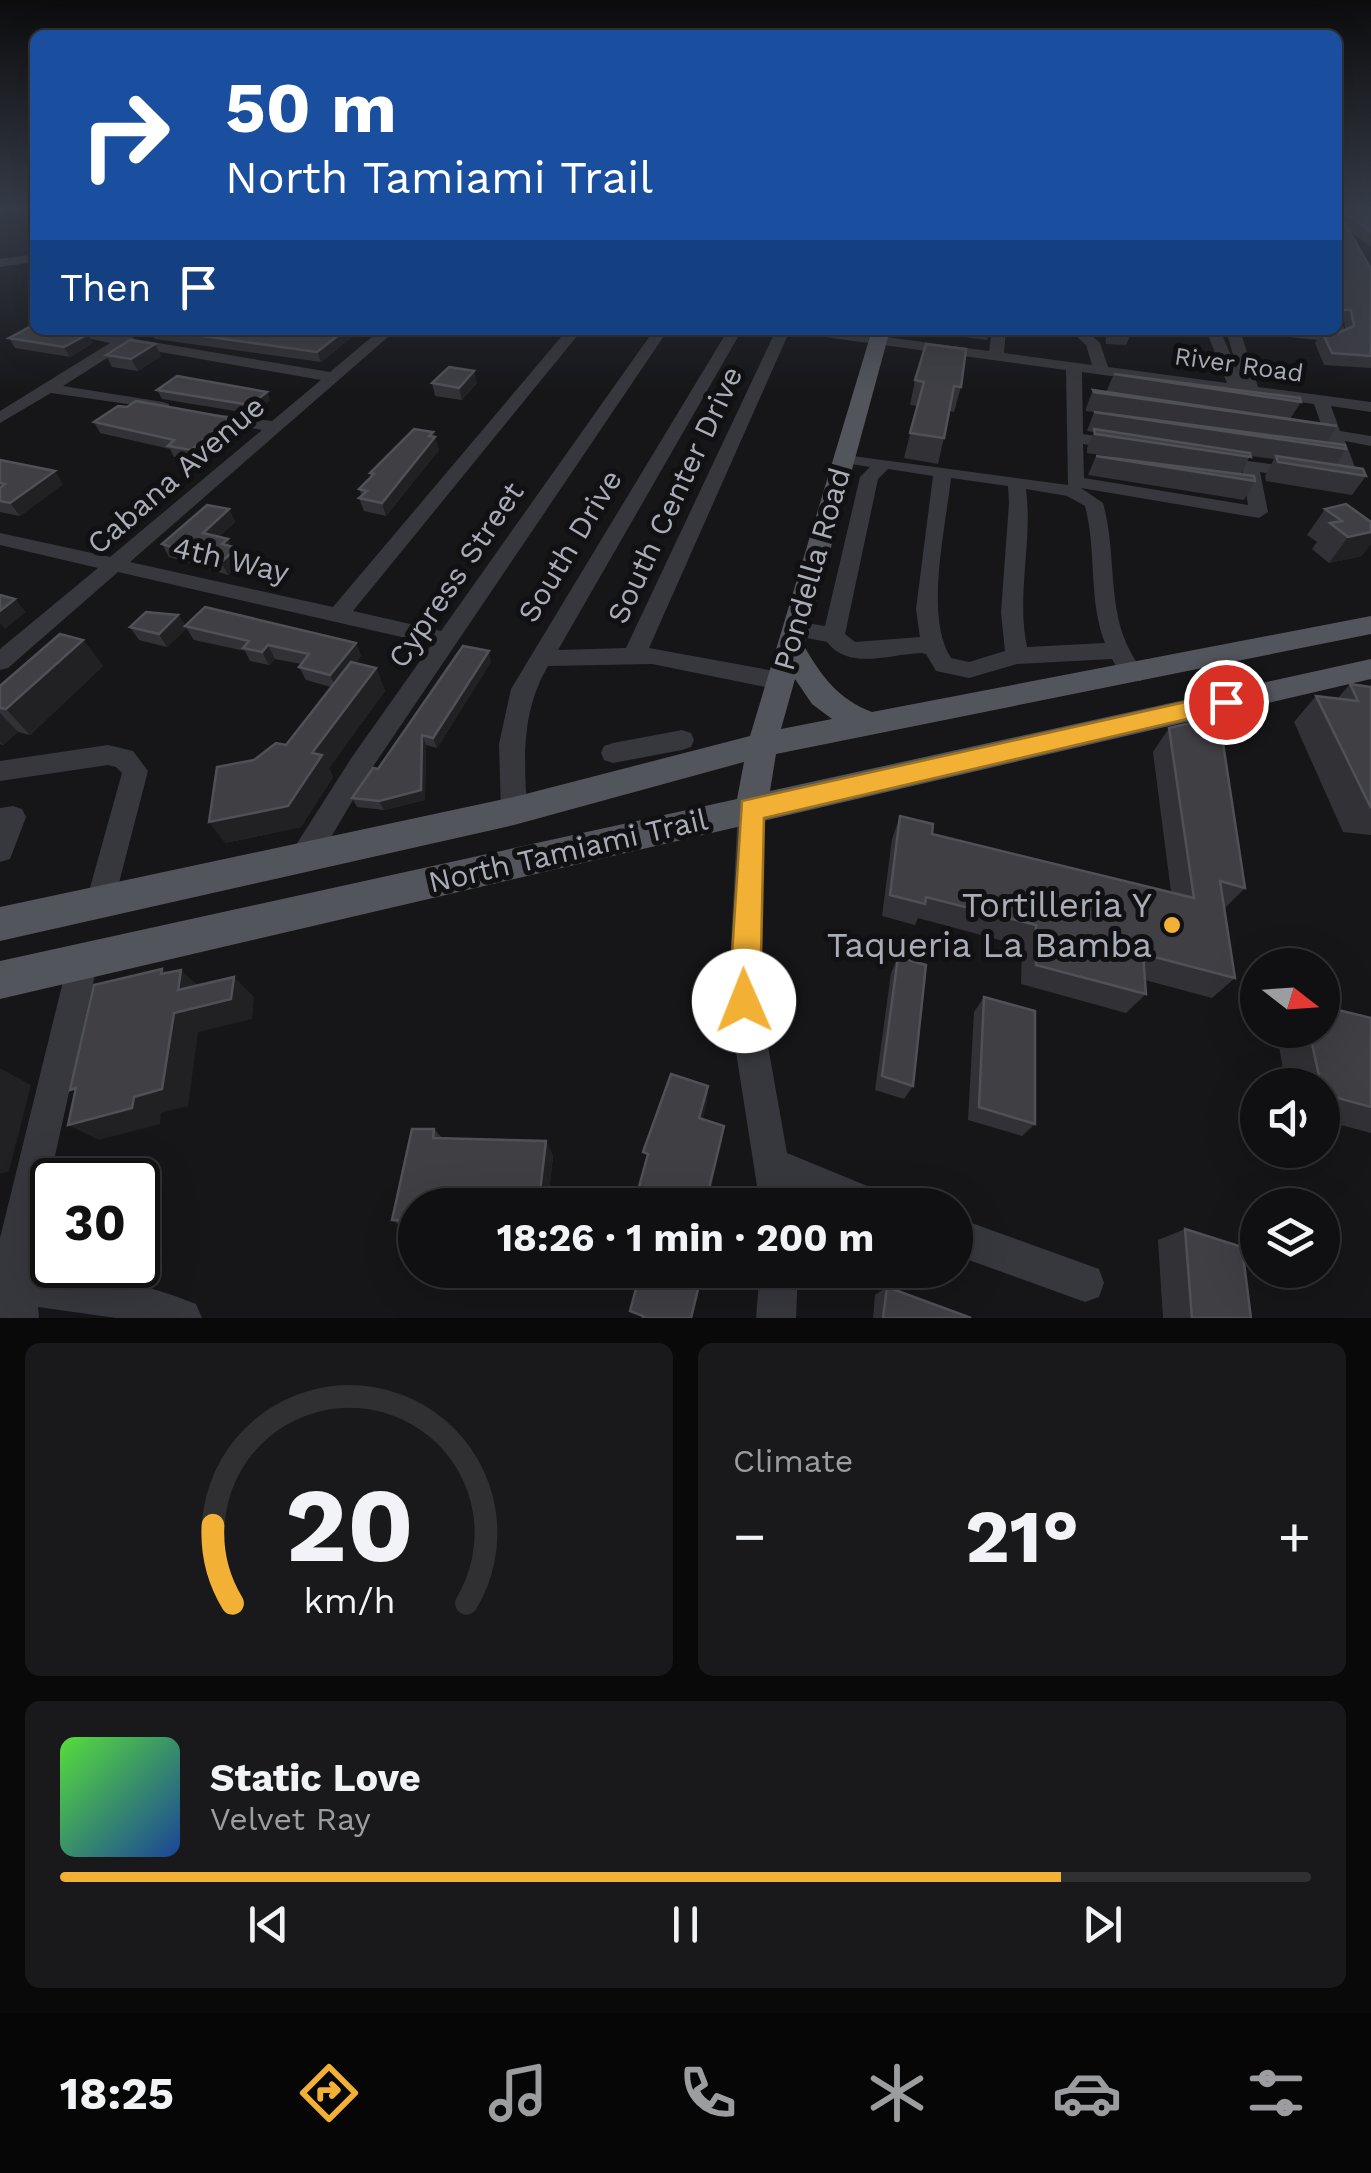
<!DOCTYPE html>
<meta charset="utf-8">
<style>
body{margin:0;font-family:"Work Sans",sans-serif;background:#19191b;color:#f1f3f6;height:100vh;display:flex;flex-direction:column;font-size:38px;white-space:nowrap}
*{box-sizing:border-box;margin:0}
p{font-size:32px;color:#9c9d9f}
.icon{flex:none;width:55px;height:55px;fill:none;stroke:currentColor;stroke-width:2;stroke-linecap:round;stroke-linejoin:round}
.map{position:relative;height:1318px;overflow:hidden}
.details{display:flex;flex-direction:column;gap:25px;padding:25px;background:#09090a;flex:1}
.details>*{flex:none}
.hud{position:absolute;left:30px;top:30px;width:1312px;height:305px;border-radius:15px;box-shadow:0 10px 40px #0002,0 0 0 2px #303032;background:#1a4fa0;color:#fff;overflow:hidden}
.needle{width:65px;rotate:107deg}
.tools{position:absolute;left:1240px;top:948px;display:grid;gap:20px}
.tools a{display:grid;place-items:center;width:100px;height:100px;border-radius:50%;background:#101012;box-shadow:0 10px 40px #0002,0 0 0 2px #303032;font-size:50px}
.speed{position:absolute;left:30px;top:1158px;display:flex;gap:20px;font-size:50px;font-weight:700;text-align:center}
.speed>*{display:grid;place-content:center;width:130px;height:130px;border-radius:50%;background:#101012;box-shadow:0 10px 40px #0002,0 0 0 2px #303032;line-height:1}
.speed .limit{border:5px solid #111;border-radius:15px;background:#fff;color:#111}
.pin{position:absolute;display:grid;place-items:center;width:85px;height:85px;color:#fff;margin:-42px;border:5px solid #fff;border-radius:50%;box-shadow:0 2px 10px #0007}
.me{position:absolute;width:110px;margin:-55px;rotate:359deg;stroke-linejoin:round;filter:drop-shadow(0 0 8px #0008)}
.turn{display:flex;align-items:center;gap:35px;height:210px;padding:0 30px;font-size:45px}
.turn .icon{width:130px;height:130px;stroke-width:2.5}
.turn b{display:block;font-size:70px;line-height:85px}
.then{display:flex;align-items:center;height:95px;padding:0 30px;background:#0003;gap:20px;font-size:38px}
.big{font-size:75px;font-weight:700;line-height:1.1}
.details .tile{flex:1;display:flex;flex-direction:column;justify-content:center;gap:15px;min-width:0;padding:0 35px;border-radius:15px;background:#19191b}
.details .dial{align-items:center;gap:0}
.dial svg{height:260px;overflow:visible;fill:none;stroke:#303032;stroke-width:7;stroke-linecap:round;text-anchor:middle}
.dial text{fill:#f1f3f6;stroke:none}
.song{display:flex;align-items:center;gap:30px}
.cover{width:120px;height:120px;border-radius:15px;background:linear-gradient(135deg,hsl(110 70% 55%),hsl(220 70% 35%))}
.played{height:10px;border-radius:5px;background:linear-gradient(90deg,#f2b134 80%,#303032 80%)}
.keys{display:flex;justify-content:space-around;direction:ltr}
.heat{display:flex;justify-content:space-between;align-items:center;font-size:55px;direction:ltr}
.details .tiles{flex:1;display:grid;gap:25px;grid-template-columns:1fr 1fr}
.tile:last-child{grid-column:span 2}
.trip{position:absolute;left:398px;top:1188px;width:575px;height:100px;border-radius:50px;background:#101012;box-shadow:0 10px 40px #0002,0 0 0 2px #303032;font-weight:700;line-height:100px;text-align:center}
.tab-bar{display:flex;height:160px;justify-content:space-around;align-items:center;background:#060607;color:#9c9d9f}
.tab-bar .icon{width:70px;height:70px}
.tab-bar .current{color:#f2b134}
.tab-bar b{font-size:45px;color:#f1f3f6}
.map>svg:first-child{display:block}
.lines{fill:none;stroke-linecap:round;stroke-linejoin:round}
.minor{fill:#37383d;fill-rule:evenodd}
.major{fill:#53555c;fill-rule:evenodd}
.wall{fill:#323236}
.shaded-wall{fill:#212124}
.building{fill:#3f3f44;stroke:#4f5156;stroke-width:2.5}
.route{fill:#f2b134;stroke:#9d7322;stroke-width:2.5}
.poi-dot{fill:#f2b134;stroke:#111113;stroke-width:4}
.labels{text-anchor:middle;stroke-width:10;stroke-linejoin:round;paint-order:stroke}
.far-street-label{font-size:25px;fill:#a8adb8;stroke:#111113}
.street-label{font-size:30px;fill:#a8adb8;stroke:#111113}
.near-poi-label{font-size:35px;fill:#a8adb8;stroke:#111113;text-anchor:end}
</style>
<div class="map">
<svg width="1371" height="1318" viewBox="0 0 1371 1318">
<rect width="100%" height="100%" fill="#161618"/>
<g class="lines">
<g class="minor">
<polygon points="35,254 35,262 0,267 0,259"/>
<polygon points="1338,324 1343,325 1345,334 1329,341 1256,334 1249,330 1328,333 1338,330"/>
<path d="M49,330C69,330 114,339 129,334L135,339L330,372L380,330H396L130,562L333,607L567,330H582L353,611L441,631L654,330H668L370,771L314,866L304,869L294,866L290,857L294,848L352,757L432,644L118,572L8,668L0,670V649L98,568L0,545V533L110,557L262,430L198,418V412L272,421L321,380L126,346L63,386L163,402L169,404V410L51,393L0,423V411L110,343Z"/>
<path d="M728,330H742L558,650L626,648L776,330H790L649,648L780,672L788,675L792,681L788,687L780,690L652,664L548,666C521,712 524,759 527,811L523,819L514,822L505,819L501,811L499,744L511,689Z"/>
<path d="M796,330H835L989,351L992,330H1006L1004,353L1092,365L1086,345L1071,331L1086,330L1100,343L1108,367L1227,383L1206,330H1220L1238,372L1226,330H1240L1258,387L1371,402V412L1331,406L1340,431L1371,436V446L1345,441L1360,480L1351,485L1329,482V474L1339,473L1326,438L1312,432L1322,427L1314,404L1082,372L1083,434L1121,440L1130,445L1121,450L1083,444L1084,478L1248,505L1242,469L1211,464V456L1299,468L1308,473L1299,478L1260,472L1268,512L1259,518L1081,488L1103,503C1115,545 1109,590 1122,632C1127,648 1136,661 1144,675L1141,681H1125L1112,659L1017,664L969,678L936,671L926,654L921,653C890,654 849,671 827,642L787,634L784,629L795,621L825,626L860,477L870,467L838,462V454L1068,485L1066,370L803,334ZM888,469L933,476L916,609L920,637L855,642L845,634L878,479ZM951,478L1008,486L1009,503L1001,613L1005,651L969,662L951,658C924,617 946,526 951,478ZM1026,489L1067,496L1085,506C1097,551 1088,600 1105,643L1027,647C1016,595 1033,542 1026,489Z"/>
<polygon points="682,730 691,733 694,740 691,747 682,750 613,763 604,760 601,753 604,746 613,743"/>
<polygon points="108,745 133,751 148,771 114,902 110,911 100,915 90,911 86,902 122,773 116,767 108,765 0,781 0,761"/>
<polygon points="751,798 760,801 764,809 760,1001 787,1153 882,1192 887,1205 826,1205 794,1192 796,1205 760,1205 728,1001 738,809 742,801"/>
<polygon points="13,806 22,809 26,817 10,859 0,862 0,808"/>
<path d="M83,946L94,951L98,961L30,1269C87,1271 144,1283 196,1304L202,1318H116L38,1307L39,1318H0V1238L68,961L72,951Z"/>
<polygon points="955,1217 1099,1269 1104,1283 1099,1297 1085,1302 955,1255"/>
<polygon points="760,1270 798,1270 796,1318 756,1318"/>
</g>
<path class="major" d="M872,330H890L804,646C822,677 838,699 872,712L1371,616V634L776,754L770,791L1371,659V679L0,999V961L737,799L744,762L514,825L0,941V907L514,797L750,736ZM795,679L812,704L832,719L781,729Z"/>
</g>
<g class="wall">
<polygon points="1338,210 1371,210 1371,247 1348,229 1371,269 1371,368 1324,365 1315,343 1322,332 1338,333 1345,329 1344,321 1338,321"/>
<polygon points="151,330 351,330 353,336 321,362 155,339"/>
<polygon points="956,330 990,330 987,340 955,336"/>
<polygon points="1105,330 1130,330 1131,334 1126,345 1106,344"/>
<polygon points="9,338 93,343 70,357 15,348"/>
<polygon points="155,344 161,356 138,371 112,367 106,355"/>
<polygon points="1114,374 1301,402 1290,419 1337,426 1327,443 1346,449 1336,465 1366,476 1352,495 1266,481 1265,476 1274,459 1250,456 1241,474 1255,481 1244,500 1088,475 1096,456 1147,462 1087,453 1087,448 1094,432 1087,431 1094,412 1101,413 1086,411 1086,408 1093,390 1106,392"/>
<polygon points="915,380 961,387 954,412 950,411 938,464 904,458 917,406 910,405"/>
<polygon points="432,383 477,383 462,400 435,396"/>
<polygon points="157,390 267,392 270,400 253,414 162,399"/>
<polygon points="230,418 235,429 197,462 174,457 170,449 100,433 94,422"/>
<polygon points="433,432 439,450 386,516 364,511 359,498 362,496 359,489 371,477 370,473"/>
<polygon points="0,460 63,484 20,516 0,512"/>
<polygon points="1346,504 1362,556 1329,563 1312,549 1317,542 1307,535 1325,509"/>
<polygon points="229,509 235,522 219,537 231,546 237,548 243,560 228,575 169,557 162,544"/>
<polygon points="178,615 187,628 167,647 139,640 130,627"/>
<polygon points="185,626 356,643 361,656 356,663 376,668 385,691 329,768 333,777 301,827 225,843 254,760 286,745 331,687 306,680 299,667 301,664 275,659 269,665 250,661 245,651 194,640"/>
<polygon points="83,640 103,666 30,735 18,732 3,745 0,744 0,686"/>
<polygon points="491,662 437,748 426,745 425,800 384,810 357,807 352,798 378,769"/>
<polygon points="1350,684 1371,687 1371,835 1343,832 1294,722 1316,696 1338,698"/>
<polygon points="1169,728 1245,888 1225,908 1235,978 1212,998 1145,980 1146,994 1126,1013 1021,984 1022,946 918,918 915,925 882,916 892,839 900,816 932,834 1171,892 1153,752"/>
<polygon points="898,957 913,1086 904,1099 875,1090 891,973"/>
<polygon points="984,997 1035,1124 1022,1136 968,1120 974,1012"/>
<polygon points="1371,1018 1371,1133 1322,1120 1322,1085 1286,1085 1276,1030 1322,1030"/>
<polygon points="434,1129 442,1138 546,1141 553,1156 548,1201 550,1205 415,1205 415,1232 408,1231 392,1220"/>
<polygon points="1185,1229 1251,1318 1163,1318 1158,1240"/>
<polygon points="887,1287 971,1318 873,1318 875,1295"/>
</g>
<g class="shaded-wall">
<polygon points="345,330 351,330 353,336 321,362 317,352"/>
<polygon points="88,334 93,343 70,357 64,347"/>
<polygon points="155,344 161,356 138,371 131,359"/>
<polygon points="474,371 477,383 462,400 459,388"/>
<polygon points="267,392 270,400 253,414 250,405"/>
<polygon points="230,418 235,429 197,462 191,450"/>
<polygon points="433,432 439,450 386,516 382,503"/>
<polygon points="55,471 63,484 20,516 10,503"/>
<polygon points="229,509 235,522 210,546 203,533"/>
<polygon points="1371,532 1371,544 1362,556 1329,563 1348,537"/>
<polygon points="228,539 234,551 237,548 243,560 228,575 221,562 222,544"/>
<polygon points="15,599 26,612 5,629 0,623 0,611"/>
<polygon points="178,615 187,628 167,647 159,634"/>
<polygon points="83,640 103,666 30,735 6,709"/>
<polygon points="356,643 361,656 336,688 330,675"/>
<polygon points="268,645 275,659 269,665 262,652"/>
<polygon points="489,651 491,662 437,748 433,738"/>
<polygon points="376,668 385,691 329,768 333,777 301,827 225,843 209,822 312,753"/>
<polygon points="0,713 18,732 3,745 0,742"/>
<polygon points="422,735 426,745 425,800 384,810 379,801"/>
<polygon points="162,969 179,984 181,970 203,990 234,977 254,997 252,1019 198,1032 188,1106 161,1113 160,1124 99,1140 68,1125 134,1097"/>
<polygon points="0,1068 31,1085 9,1171 0,1174"/>
<polygon points="708,1086 707,1103 699,1134 699,1118"/>
<polygon points="724,1126 722,1142 707,1205 705,1205"/>
<polygon points="546,1141 553,1156 548,1201 550,1205 542,1205 539,1200"/>
</g>
<g class="building">
<polygon points="1341,210 1371,210 1371,232"/>
<polygon points="1338,212 1371,269 1371,356 1332,353 1322,332 1338,333 1354,326 1351,310 1342,310 1338,314"/>
<polygon points="35,324 35,330 74,330 88,334 64,347 9,338"/>
<polygon points="161,330 345,330 317,352"/>
<polygon points="1110,330 1130,330 1131,334 1111,332"/>
<polygon points="130,340 155,344 131,359 106,355"/>
<polygon points="926,344 966,349 961,387 954,386 944,438 910,433 924,382 915,380"/>
<polygon points="449,367 474,371 459,388 432,383"/>
<polygon points="1114,374 1300,398 1301,402"/>
<polygon points="177,376 267,392 250,405 157,390"/>
<polygon points="1093,390 1337,426 1094,392"/>
<polygon points="136,401 230,418 191,450 168,446 174,440 94,422 118,406 127,407"/>
<polygon points="1094,412 1345,445 1346,449"/>
<polygon points="414,429 433,432 429,436 435,437 382,503 359,498 367,491 359,489 374,474 370,473"/>
<polygon points="1094,429 1250,453 1251,457 1095,434"/>
<polygon points="1096,456 1254,476 1255,481"/>
<polygon points="1276,456 1363,469 1366,476 1278,462"/>
<polygon points="0,460 55,471 10,503 0,501 0,488 5,484 0,483"/>
<polygon points="1346,504 1371,522 1371,532 1348,537 1330,523 1342,521 1325,509"/>
<polygon points="207,505 229,509 203,533 228,539 222,544 237,548 221,562 162,544"/>
<polygon points="0,595 15,599 0,611"/>
<polygon points="205,607 356,643 330,675 299,667 309,654 268,645 262,652 243,648 249,641 185,626"/>
<polygon points="146,612 178,615 159,634 130,627"/>
<polygon points="60,634 83,640 6,709 0,708 0,686"/>
<polygon points="463,646 489,651 433,738 422,735 421,790 379,801 352,798 373,768 378,769"/>
<polygon points="351,662 376,668 312,753 322,755 288,806 209,822 217,767 254,760 276,743 286,745"/>
<polygon points="1350,684 1371,687 1371,808 1316,696 1358,701"/>
<polygon points="1190,723 1221,730 1245,888 1220,881 1235,978 1143,954 1146,994 1036,965 1036,925 926,897 925,904 890,895 900,816 933,824 932,834 1194,898 1169,728"/>
<polygon points="898,957 926,965 913,1086 882,1076"/>
<polygon points="162,969 161,974 181,970 178,990 234,977 231,999 174,1013 162,1089 134,1097 132,1108 68,1125 76,1088 70,1090 94,985"/>
<polygon points="984,997 1035,1011 1035,1124 979,1107"/>
<polygon points="1322,1006 1371,1018 1371,1107 1323,1094 1322,1085 1321,1085 1309,1030 1322,1030"/>
<polygon points="671,1074 708,1086 699,1118 724,1126 705,1205 634,1205 648,1154 643,1152"/>
<polygon points="412,1129 434,1129 433,1138 546,1141 539,1200 547,1200 546,1205 415,1205 415,1221 392,1220"/>
<polygon points="1185,1229 1242,1247 1251,1318 1192,1318"/>
<polygon points="641,1270 655,1273 656,1270 695,1270 702,1273 691,1318 643,1318 643,1316 630,1311"/>
<polygon points="887,1287 971,1318 883,1318"/>
</g>
<linearGradient id="sky" x2="0" y2="1"><stop stop-color="#0c0c0d"/><stop offset="0.53" stop-color="#363c48"/><stop offset="1" stop-color="#363c48" stop-opacity="0"/></linearGradient>
<rect width="1371" height="394" fill="url(#sky)"/>
<polygon class="route" points="1226,693 1238,702 1234,708 764,818 760,1001 755,1012 744,1016 733,1012 729,1001 742,801"/>
<circle class="poi-dot" cx="1172" cy="925" r="10"/>
<g class="labels">
<g class="far-street-label">
<text transform="translate(1239 364) rotate(8)" y="9">River Road</text>
</g>
<g class="street-label">
<text transform="translate(176 475) rotate(-41)" y="10">Cabana Avenue</text>
<text transform="translate(675 495) rotate(-65)" y="10">South Center Drive</text>
<text transform="translate(570 546) rotate(-59)" y="10">South Drive</text>
<text transform="translate(231 560) rotate(13)" y="10">4th Way</text>
<text transform="translate(812 569) rotate(-74)" y="10">Pondella Road</text>
<text transform="translate(456 575) rotate(-56)" y="10">Cypress Street</text>
<text transform="translate(568 851) rotate(-13)" y="10">North Tamiami Trail</text>
</g>
<g class="near-poi-label">
<text x="1152" y="917">Tortilleria Y<tspan x="1152" dy="40">Taqueria La Bamba</tspan></text>
</g>
</g>
</svg>
<div class="tools">
<a><svg class="needle" viewBox="-14 -14 28 28"><path d="M0-13l5 13h-10z" fill="#e53935"/><path d="M0 13l5-13h-10z" fill="#9c9d9f"/></svg></a>
<a><svg class="icon" aria-label="sound" viewBox="0 0 24 24"><path d="M4 9h4l5-4v14l-5-4H4zM17 9q2 3 0 6"/></svg></a>
<a><svg class="icon" aria-label="layers" viewBox="0 0 24 24"><path d="M12 4l9 5-9 5-9-5zM3 14l9 5 9-5"/></svg></a>
</div>
<div class="speed"><div class="limit">30</div></div>
<div class="pin" style="left:1226px;top:702px;background:#d93025"><svg class="icon" aria-label="arrive" viewBox="0 0 24 24"><path d="M6 21V4h12l-3 4 3 4H6"/></svg></div>
<svg class="me" style="left:744px;top:1001px" viewBox="-20 -20 40 40"><circle r="19" fill="#fff"/><path d="M0-13L10 11 0 6-10 11z" fill="#f2b134"/></svg>
<div class="trip">18:26 · 1 min · 200 m</div>
<div class="hud">
<div class="turn"><svg class="icon" aria-label="right" viewBox="0 0 24 24"><path d="M7 20v-9h11M14 6l5 5-5 5"/></svg><div><b>50 m</b>North Tamiami Trail</div></div>
<div class="then">Then<svg class="icon" aria-label="arrive" viewBox="0 0 24 24"><path d="M6 21V4h12l-3 4 3 4H6"/></svg></div>
</div>
</div>
<section class="details">
<div class="tiles">
<div class="tile dial"><svg viewBox="0 0 100 80">
<path d="M14 69A42 42 0 1 1 86 69"/>
<path d="M14 69A42 42 0 0 1 8 45" stroke="#f2b134"/>
<text x="50" y="56" font-size="32" font-weight="700">20</text>
<text x="50" y="72" font-size="11">km/h</text>
</svg></div>
<div class="tile"><p>Climate</p>
<div class="heat"><a>−</a><b class="big">21°</b><a>+</a></div>
</div>
<div class="tile">
<div class="song"><i class="cover"></i><div><b>Static Love</b><p>Velvet Ray</p></div></div>
<div class="played"></div>
<div class="keys"><svg class="icon" aria-label="previous" viewBox="0 0 24 24"><path d="M18 5L8 12l10 7zM5 5v14"/></svg><svg class="icon" aria-label="pause" viewBox="0 0 24 24"><path d="M8 5v14M16 5v14"/></svg><svg class="icon" aria-label="next" viewBox="0 0 24 24"><path d="M6 5l10 7-10 7zM19 5v14"/></svg></div>
</div>
</div>
</section>
<nav class="tab-bar">
<b>18:25</b>
<svg class="icon current" aria-label="directions" viewBox="0 0 24 24"><path d="M12 3l9 9-9 9-9-9zM9 14v-3h6M13 9l2 2-2 2"/></svg>
<svg class="icon" aria-label="music" viewBox="0 0 24 24"><path d="M9 18V5l10-2v13"/><circle cx="6" cy="18" r="3"/><circle cx="16" cy="16" r="3"/></svg>
<svg class="icon" aria-label="phone" viewBox="0 0 24 24"><path d="M5 4h4l2 5-3 2q2 4 5 5l2-3 5 2v4C11 20 4 13 5 4z"/></svg>
<svg class="icon" aria-label="climate" viewBox="0 0 24 24"><path d="M12 3v18M4 7l16 10M4 17L20 7"/></svg>
<svg class="icon" aria-label="car" viewBox="0 0 24 24"><path d="M5 17H2v-5l4-1 3-4h7l3 4 3 1v5h-3M9 17h6M6 11h13"/><circle cx="7" cy="17" r="2"/><circle cx="17" cy="17" r="2"/></svg>
<svg class="icon" aria-label="filters" viewBox="0 0 24 24"><path d="M4 7h16M4 17h16"/><circle cx="9" cy="7" r="2"/><circle cx="15" cy="17" r="2"/></svg>
</nav>
